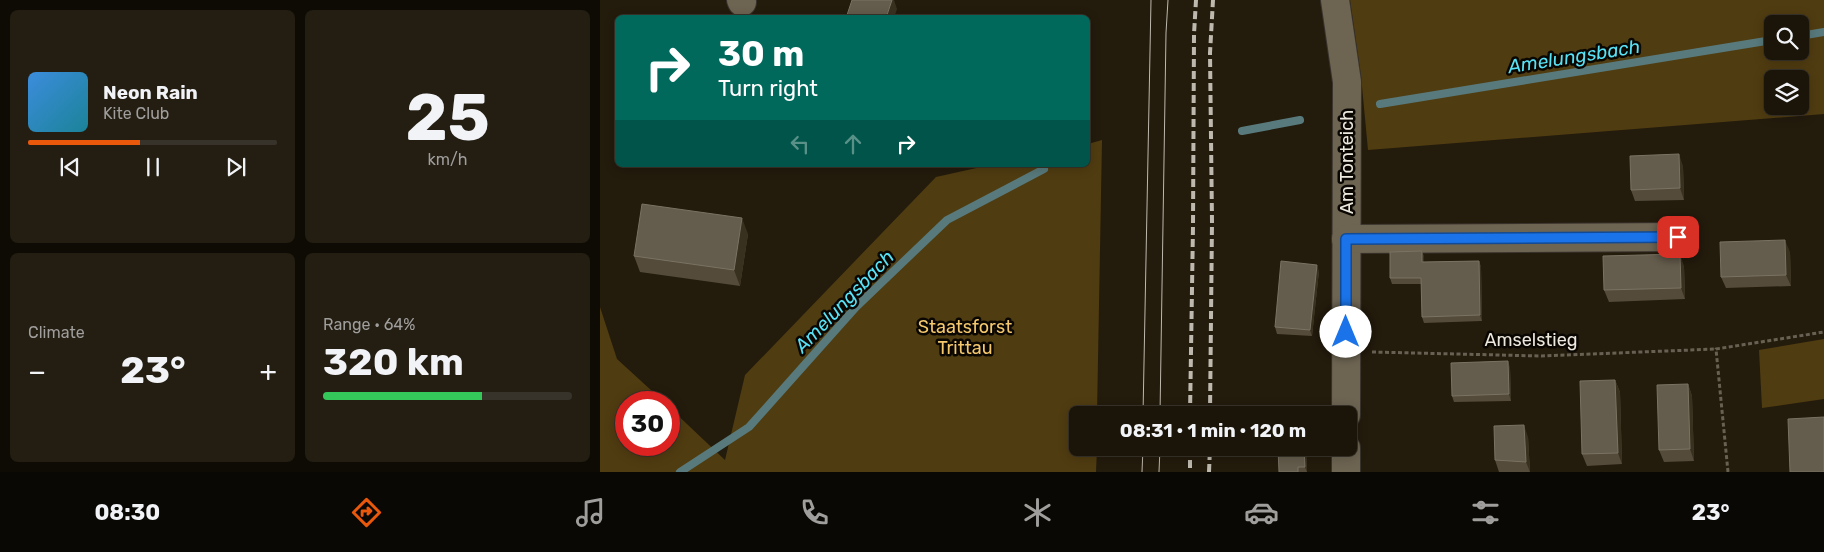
<!DOCTYPE html>
<meta charset="utf-8">
<style>
body{margin:0;font-family:Rubik,sans-serif;background:#231d12;color:#f1f3f6;height:100vh;display:flex;flex-direction:column;font-size:19px;white-space:nowrap}
*{box-sizing:border-box;margin:0}
p{font-size:16px;color:#9f9e9c}
.icon{flex:none;width:28px;height:28px;fill:none;stroke:currentColor;stroke-width:2;stroke-linecap:round;stroke-linejoin:round}
.map{position:relative;flex:1;overflow:hidden}
.drawer{display:flex;flex-direction:column;gap:10px;padding:10px;background:#0e0b05;width:600px}
.drawer>*{flex:none}
.hud{position:absolute;left:15px;top:15px;width:475px;height:152px;border-radius:8px;box-shadow:0 2px 12px #0003,0 0 0 1px #38332a;background:#00695c;color:#fff;overflow:hidden}
.fabs{position:absolute;left:1164px;top:15px;display:grid;gap:10px}
.fabs a{display:grid;place-items:center;width:45px;height:45px;border-radius:8px;background:#1a1409;box-shadow:0 2px 12px #0003,0 0 0 1px #38332a;font-size:25px}
.speed{position:absolute;left:15px;top:391px;display:flex;gap:10px;font-size:25px;font-weight:700;text-align:center}
.speed>*{display:grid;place-content:center;width:65px;height:65px;border-radius:50%;background:#1a1409;box-shadow:0 2px 12px #0003,0 0 0 1px #38332a;line-height:1}
.speed .limit{border:8px solid #d22;background:#fff;color:#111}
.pin{position:absolute;display:grid;place-items:center;width:42px;height:42px;color:#fff;margin:-21px;border-radius:10px;box-shadow:0 2px 8px #0006}
.me{position:absolute;width:55px;margin:-28px;rotate:0deg;stroke-linejoin:round;filter:drop-shadow(0 0 4px #0008)}
.turn{display:flex;align-items:center;gap:18px;height:105px;padding:0 20px;font-size:22px}
.turn .icon{width:65px;height:65px;stroke-width:2.5}
.turn b{display:block;font-size:35px;line-height:42px}
.lanes{display:flex;align-items:center;height:48px;padding:0 20px;background:#0003;justify-content:center;gap:25px;direction:ltr}
.lanes .off{opacity:.35}
.big{font-size:38px;font-weight:700;line-height:1.1}
.drawer .widget{flex:1;display:flex;flex-direction:column;justify-content:center;gap:8px;min-width:0;padding:0 18px;border-radius:8px;background:#231d12}
.drawer .dial{align-items:center;gap:0}
.dial b{font-size:65px;line-height:1}
.song{display:flex;align-items:center;gap:15px}
.cover{width:60px;height:60px;border-radius:8px;background:linear-gradient(135deg,hsl(210 70% 55%),hsl(190 70% 35%))}
.played{height:5px;border-radius:2px;background:linear-gradient(90deg,#ea580c 45%,#38332a 45%)}
.keys{display:flex;justify-content:space-around;direction:ltr}
.heat{display:flex;justify-content:space-between;align-items:center;font-size:28px;direction:ltr}
.charge{height:8px;border-radius:4px;background:linear-gradient(90deg,#34c759 64%,#38332a 0)}
.drawer .tiles{flex:1;display:grid;gap:10px;grid-template-columns:repeat(2,1fr)}
.trip{position:absolute;left:469px;top:406px;width:288px;height:50px;border-radius:8px;background:#1a1409;box-shadow:0 2px 12px #0003,0 0 0 1px #38332a;font-weight:700;line-height:50px;text-align:center}
.tabs{display:flex;height:80px;justify-content:space-around;align-items:center;background:#0a0804;color:#9f9e9c}
.tabs .icon{width:35px;height:35px}
.tabs .active{color:#ea580c}
.tabs b{font-size:22px;color:#f1f3f6}
main{display:flex;flex:1;min-height:0}
.map>svg:first-child{display:block}
.green{fill:#503c11;fill-rule:evenodd}
.lines{fill:none;stroke-linecap:round;stroke-linejoin:round}
.stream{stroke:#587a7c;stroke-width:8}
.minor-casing{stroke:#39332d;stroke-width:30}
.path{stroke:#686153;stroke-width:3;stroke-dasharray:4 2.5;stroke-linecap:butt}
.minor{stroke:#6d6452;stroke-width:28}
.tram{stroke:#beb9ae;stroke-width:1}
.rail{stroke:#beb9ae;stroke-width:4;stroke-dasharray:8 4;stroke-linecap:butt}
.wall{fill:#544b3a}
.shaded-wall{fill:#393120}
.building{fill:#645c4c;stroke:#7a7263}
.route-casing{stroke:#114b97;stroke-width:12}
.route{stroke:#1a73e8;stroke-width:9}
.labels{text-anchor:middle;stroke-width:5;stroke-linejoin:round;paint-order:stroke}
.street-label{font-size:18px;fill:#eee9df;stroke:#0a0703}
.park-label{font-size:18px;fill:#f5c86d;stroke:#0a0703}
.water-label{font-size:19px;font-style:italic;fill:#58e2f6;stroke:#0a0703}
</style>
<main>
<section class="drawer">
<div class="tiles">
<div class="widget">
<div class="song"><i class="cover"></i><div><b>Neon Rain</b><p>Kite Club</p></div></div>
<div class="played"></div>
<div class="keys"><svg class="icon" aria-label="previous" viewBox="0 0 24 24"><path d="M18 5L8 12l10 7zM5 5v14"/></svg><svg class="icon" aria-label="pause" viewBox="0 0 24 24"><path d="M8 5v14M16 5v14"/></svg><svg class="icon" aria-label="next" viewBox="0 0 24 24"><path d="M6 5l10 7-10 7zM19 5v14"/></svg></div>
</div>
<div class="widget dial"><b>25</b><p>km/h</p></div>
<div class="widget"><p>Climate</p>
<div class="heat"><a>−</a><b class="big">23°</b><a>+</a></div>
</div>
<div class="widget"><p>Range · 64%</p><b class="big">320 km</b><div class="charge"></div></div>
</div>
</section>
<div class="map">
<svg width="1224" height="472" viewBox="0 0 1224 472">
<rect width="100%" height="100%" fill="#231b0c"/>
<g class="green">
<path d="M750,0H1224V114L768,150L761,76ZM1172,24H1200V51H1172ZM1172,79H1200V106H1172Z"/>
<polygon points="502,140 497,415 478,415 478,448 497,448 496,472 0,472 0,307 17,359 64,402 26,402 26,445 69,445 69,407 125,460 145,375 336,177 390,165 488,165 488,144"/>
<polygon points="1224,339 1224,399 1162,408 1159,350"/>
</g>
<g class="lines">
<g class="stream">
<polyline points="1200,36 1224,32"/>
<polyline points="780,104 1172,40"/>
<polyline points="642,131 700,120"/>
<polyline points="80,472 149,427 256,307 347,220 444,169"/>
</g>
<g class="minor-casing">
<g id="minor">
<polyline points="141,0 142,2"/>
<polyline points="735,0 747,82 746,415"/>
<polyline points="746,239 1078,237"/>
<polyline points="746,472 746,448"/>
</g>
</g>
<g class="path">
<polyline points="772,352 941,356 1116,349"/>
<polyline points="1128,472 1116,349 1224,332"/>
</g>
<use href="#minor" class="minor"/>
<g class="tram">
<polyline points="543,415 551,0"/>
<polyline points="560,415 566,33 568,0"/>
<polyline points="542,472 543,448"/>
<polyline points="559,472 560,448"/>
</g>
<g class="rail">
<polyline points="590,415 593,226 594,34 596,0"/>
<polyline points="610,415 612,222 610,53 613,0"/>
<polyline points="590,448 590,472"/>
<polyline points="609,472 610,448"/>
</g>
</g>
<g class="wall">
<polygon points="1083,166 1084,200 1035,201 1031,190"/>
<polygon points="148,234 140,286 40,272 34,256"/>
<polygon points="822,251 824,257 824,262 879,261 881,267 882,321 824,323 822,317 821,284 792,284 790,278"/>
<polygon points="1190,252 1191,286 1126,288 1121,277"/>
<polygon points="1084,266 1085,299 1009,302 1004,290"/>
<polygon points="719,271 712,336 677,334 675,327"/>
<polygon points="910,367 911,401 854,402 852,396"/>
<polygon points="1015,380 1020,392 1022,464 987,466 982,454"/>
<polygon points="1088,384 1092,396 1094,461 1064,462 1059,450"/>
<polygon points="928,437 930,472 899,472 895,460"/>
<polygon points="704,448 706,448 706,449 707,472 679,472"/>
</g>
<g class="shaded-wall">
<polygon points="292,0 294,0 297,9 294,18 286,18"/>
<polygon points="1079,154 1083,166 1084,200 1080,188"/>
<polygon points="142,218 148,234 140,286 134,270"/>
<polygon points="1185,240 1190,252 1191,286 1186,275"/>
<polygon points="822,251 824,257 824,269 822,262"/>
<polygon points="1080,254 1084,266 1085,299 1081,288"/>
<polygon points="879,261 881,267 882,321 880,315"/>
<polygon points="717,265 719,271 712,336 710,330"/>
<polygon points="908,361 910,367 911,401 909,394"/>
<polygon points="1015,380 1020,392 1022,464 1018,453"/>
<polygon points="1088,384 1092,396 1094,461 1090,449"/>
<polygon points="924,425 928,437 930,472 926,462"/>
<polygon points="704,448 706,448 706,449 707,472 705,467"/>
</g>
<g class="building">
<polygon points="252,0 292,0 286,18 246,18"/>
<polygon points="1079,154 1080,188 1031,190 1030,156"/>
<polygon points="42,204 142,218 134,270 34,256"/>
<polygon points="1185,240 1186,275 1121,277 1120,242"/>
<polygon points="822,251 822,262 879,261 880,315 822,317 821,278 790,278 790,252"/>
<polygon points="1080,254 1081,288 1004,290 1003,256"/>
<polygon points="681,261 717,265 710,330 675,327"/>
<polygon points="908,361 909,394 852,396 851,363"/>
<polygon points="1015,380 1018,453 982,454 980,381"/>
<polygon points="1088,384 1090,449 1059,450 1057,385"/>
<polygon points="1224,417 1224,472 1190,472 1188,419"/>
<polygon points="924,425 926,462 895,460 894,426"/>
<polygon points="678,448 704,448 705,467 698,467 698,472 679,472"/>
</g>
<g class="lines">
<g class="route-casing">
<polyline id="route" points="746,332 746,239 1078,237"/>
</g>
<use href="#route" class="route"/>
</g>
<g class="labels">
<g class="street-label">
<text transform="translate(747 162) rotate(-90)" y="6">Am Tonteich</text>
<text x="931" y="346">Amselstieg</text>
</g>
<g class="park-label">
<text x="365" y="333">Staatsforst<tspan x="365" dy="21">Trittau</tspan></text>
</g>
<g class="water-label">
<text transform="translate(974 56) rotate(-9)" y="7">Amelungsbach</text>
<text transform="translate(244 301) rotate(-46)" y="7">Amelungsbach</text>
</g>
</g>
</svg>
<div class="fabs">
<a><svg class="icon" aria-label="search" viewBox="0 0 24 24"><circle cx="10" cy="10" r="6"/><path d="M15 15l6 6"/></svg></a>
<a><svg class="icon" aria-label="layers" viewBox="0 0 24 24"><path d="M12 4l9 5-9 5-9-5zM3 14l9 5 9-5"/></svg></a>
</div>
<div class="speed"><div class="limit">30</div></div>
<div class="pin" style="left:1078px;top:237px;background:#d93025"><svg class="icon" aria-label="arrive" viewBox="0 0 24 24"><path d="M6 21V4h12l-3 4 3 4H6"/></svg></div>
<svg class="me" style="left:746px;top:332px" viewBox="-20 -20 40 40"><circle r="19" fill="#fff"/><path d="M0-13L10 11 0 6-10 11z" fill="#1a73e8"/></svg>
<div class="trip">08:31 · 1 min · 120 m</div>
<div class="hud">
<div class="turn"><svg class="icon" aria-label="right" viewBox="0 0 24 24"><path d="M7 20v-9h11M14 6l5 5-5 5"/></svg><div><b>30 m</b>Turn right</div></div>
<div class="lanes"><svg class="icon off" aria-label="left" viewBox="0 0 24 24"><path d="M17 20v-9H6M10 6l-5 5 5 5"/></svg><svg class="icon off" aria-label="ahead" viewBox="0 0 24 24"><path d="M12 20V5M6 11l6-6 6 6"/></svg><svg class="icon" aria-label="right" viewBox="0 0 24 24"><path d="M7 20v-9h11M14 6l5 5-5 5"/></svg></div>
</div>
</div>
</main>
<nav class="tabs">
<b>08:30</b>
<svg class="icon active" aria-label="directions" viewBox="0 0 24 24"><path d="M12 3l9 9-9 9-9-9zM9 14v-3h6M13 9l2 2-2 2"/></svg>
<svg class="icon" aria-label="music" viewBox="0 0 24 24"><path d="M9 18V5l10-2v13"/><circle cx="6" cy="18" r="3"/><circle cx="16" cy="16" r="3"/></svg>
<svg class="icon" aria-label="phone" viewBox="0 0 24 24"><path d="M5 4h4l2 5-3 2q2 4 5 5l2-3 5 2v4C11 20 4 13 5 4z"/></svg>
<svg class="icon" aria-label="climate" viewBox="0 0 24 24"><path d="M12 3v18M4 7l16 10M4 17L20 7"/></svg>
<svg class="icon" aria-label="car" viewBox="0 0 24 24"><path d="M5 17H2v-5l4-1 3-4h7l3 4 3 1v5h-3M9 17h6M6 11h13"/><circle cx="7" cy="17" r="2"/><circle cx="17" cy="17" r="2"/></svg>
<svg class="icon" aria-label="filters" viewBox="0 0 24 24"><path d="M4 7h16M4 17h16"/><circle cx="9" cy="7" r="2"/><circle cx="15" cy="17" r="2"/></svg>
<b>23°</b>
</nav>
